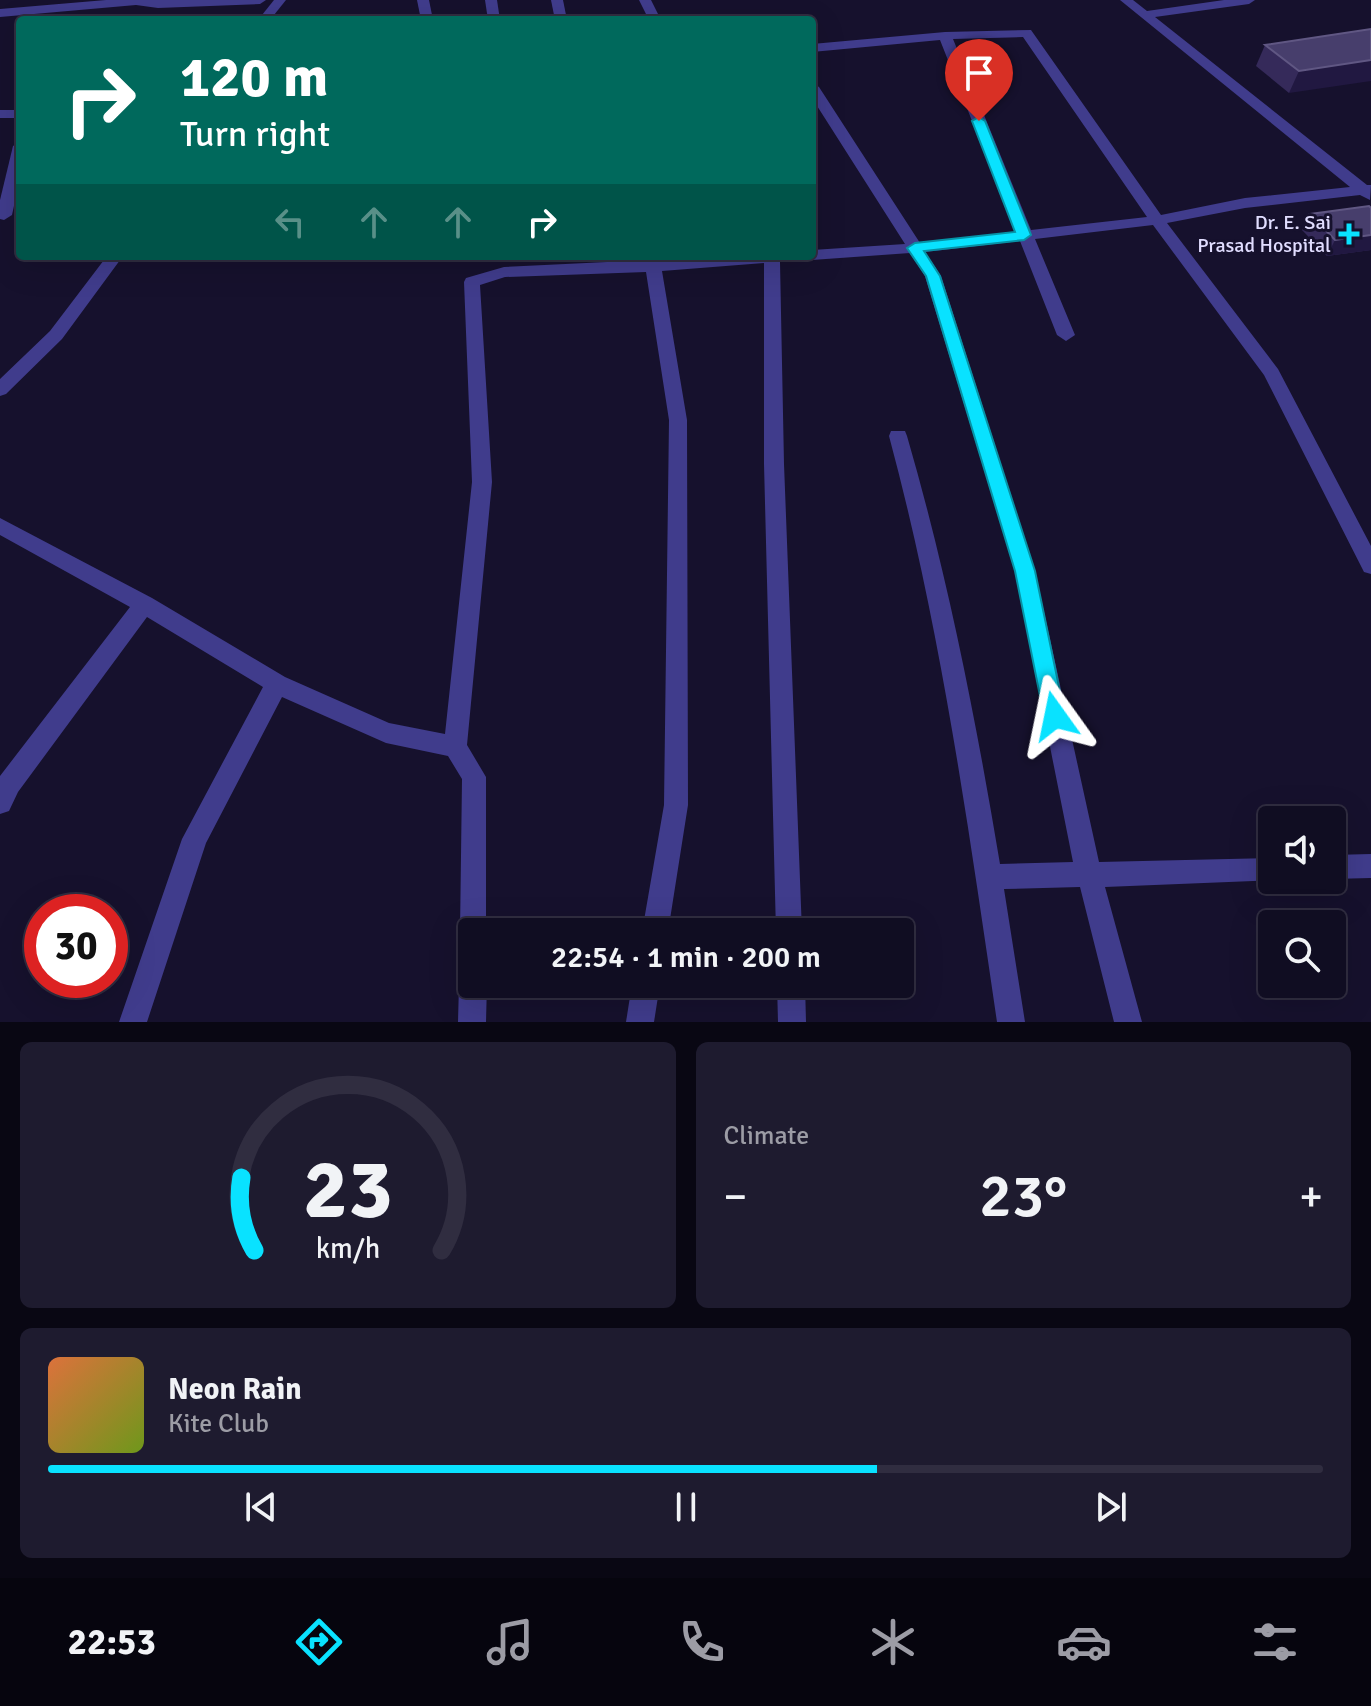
<!DOCTYPE html>
<meta charset="utf-8">
<style>
body{margin:0;font-family:Signika,sans-serif;background:#1e1b2f;color:#f1f3f6;height:100vh;display:flex;flex-direction:column;font-size:30px;white-space:nowrap}
*{box-sizing:border-box;margin:0}
p{font-size:26px;color:#9c9ca5}
.icon{flex:none;width:44px;height:44px;fill:none;stroke:currentColor;stroke-width:2;stroke-linecap:round;stroke-linejoin:round}
.map{position:relative;height:1022px;overflow:hidden}
.panel{display:flex;flex-direction:column;gap:20px;padding:20px;background:#090713;flex:1}
.panel>*{flex:none}
.top-card{position:absolute;left:16px;top:16px;width:800px;height:244px;border-radius:8px;box-shadow:0 8px 32px #0002,0 0 0 2px #302d40;background:#00695c;color:#fff;overflow:hidden}
.tools{position:absolute;left:1258px;top:806px;display:grid;gap:16px}
.tools a{display:grid;place-items:center;width:88px;height:88px;border-radius:8px;background:#100d22;box-shadow:0 8px 32px #0002,0 0 0 2px #302d40;font-size:40px}
.speed{position:absolute;left:24px;top:894px;display:flex;gap:16px;font-size:40px;font-weight:700;text-align:center}
.speed>*{display:grid;place-content:center;width:104px;height:104px;border-radius:50%;background:#100d22;box-shadow:0 8px 32px #0002,0 0 0 2px #302d40;line-height:1}
.speed .limit{border:12px solid #d22;background:#fff;color:#111}
.pin{position:absolute;display:grid;place-items:center;width:68px;height:68px;color:#fff;margin:-82px -34px;border-radius:50% 50% 50% 0;rotate:-45deg;box-shadow:0 0 8px #0007}
.pin .icon{rotate:45deg}
.me{position:absolute;width:88px;margin:-44px;rotate:348deg;stroke-linejoin:round;filter:drop-shadow(0 0 6px #0008)}
.turn{display:flex;align-items:center;gap:28px;height:168px;padding:0 32px;font-size:36px}
.turn .icon{width:104px;height:104px;stroke-width:2.5}
.turn b{display:block;font-size:56px;line-height:68px}
.lanes{display:flex;align-items:center;height:76px;padding:0 32px;background:#0003;justify-content:center;gap:40px;direction:ltr}
.lanes .off{opacity:.35}
.big{font-size:60px;font-weight:600;line-height:1.1}
.panel .widget{flex:1;display:flex;flex-direction:column;justify-content:center;gap:12px;min-width:0;padding:0 28px;border-radius:12px;background:#1e1b2f}
.panel .dial{align-items:center;gap:0}
.dial svg{height:208px;overflow:visible;fill:none;stroke:#302d40;stroke-width:7;stroke-linecap:round;text-anchor:middle}
.dial text{fill:#f1f3f6;stroke:none}
.song{display:flex;align-items:center;gap:24px}
.cover{width:96px;height:96px;border-radius:12px;background:linear-gradient(135deg,hsl(20 70% 55%),hsl(80 70% 35%))}
.played{height:8px;border-radius:4px;background:linear-gradient(90deg,#09e2ff 65%,#302d40 65%)}
.keys{display:flex;justify-content:space-around;direction:ltr}
.heat{display:flex;justify-content:space-between;align-items:center;font-size:44px;direction:ltr}
.panel .tiles{flex:1;display:grid;gap:20px;grid-template-columns:1fr 1fr}
.widget:last-child{grid-column:span 2}
.trip{position:absolute;left:458px;top:918px;width:456px;height:80px;border-radius:8px;background:#100d22;box-shadow:0 8px 32px #0002,0 0 0 2px #302d40;font-weight:600;line-height:80px;text-align:center}
.tab-bar{display:flex;height:128px;justify-content:space-around;align-items:center;background:#06050e;color:#9c9ca5}
.tab-bar .icon{width:56px;height:56px}
.tab-bar .on{color:#09e2ff}
.tab-bar b{font-size:36px;color:#f1f3f6}
.map>svg:first-child{display:block}
.lines{fill:none;stroke-linecap:round;stroke-linejoin:round}
.minor{fill:#403c8c;fill-rule:evenodd}
.wall{fill:#352a5a}
.shaded-wall{fill:#211841}
.building{fill:#473e6c;stroke:#605783;stroke-width:2}
.route{fill:#09e2ff;stroke:#0693a6;stroke-width:2}
.poi-dot{fill:#09e2ff;stroke:#16112d;stroke-width:3}
.labels{text-anchor:middle;stroke-width:6;stroke-linejoin:round;paint-order:stroke}
.far-poi-label{font-size:20px;fill:#e1ddff;stroke:#16112d;text-anchor:end}
</style>
<div class="map">
<svg width="1371" height="1022" viewBox="0 0 1371 1022">
<rect width="100%" height="100%" fill="#16112d"/>
<g class="lines">
<g class="minor">
<polygon points="106,0 266,0 260,4 158,8 136,5 0,17 0,9"/>
<polygon points="274,0 286,0 270,20 258,20"/>
<polygon points="417,0 429,0 433,20 421,20"/>
<polygon points="485,0 497,0 500,20 488,20"/>
<polygon points="551,0 563,0 567,20 555,20"/>
<polygon points="639,0 651,0 661,20 649,20"/>
<path d="M1120,0H1133L1147,11L1224,0H1255L1249,4L1155,17L1367,185H1371L1370,200L1360,195L1245,208L1167,223L1278,369L1371,546V574L1364,572L1264,375L1153,225L1035,239L1075,335L1066,341L1057,335L1020,241L925,252L941,276L1035,571L1099,862L1272,858V880H1278L1105,887L1142,1022H1114L1080,887L1004,889L1025,1022H997C968,825 941,629 889,436L891,431H905L907,436C948,577 976,720 1000,864L1073,862L1015,571L925,276L910,253L812,260L805,256H812V250L905,244L812,98V83L819,87L920,243L1016,232L940,40L812,52V44L945,32L1031,30L1161,215L1245,198L1350,187ZM1023,37L1147,217L1031,230L953,39Z"/>
<rect x="0" y="110" width="20" height="8"/>
<polygon points="20,142 20,178 12,215 4,220 0,219 0,200 13,146"/>
<polygon points="107,256 123,256 62,339 6,394 0,396 0,379 50,331"/>
<polygon points="732,256 804,256 802,259 780,262 784,464 802,932 776,932 764,464 764,263 662,271 687,420 688,805 668,932 642,932 664,805 669,420 646,272 505,277 480,285 492,482 467,745 486,777 486,932 472,932 472,945 464,941 460,932 462,779 448,756 386,743 282,697 206,843 147,1022 119,1022 182,839 263,687 147,617 18,792 9,811 0,814 0,776 130,607 0,535 0,518 152,598 285,677 389,723 445,734 472,482 464,282 466,278 504,267"/>
<polygon points="1371,854 1371,878 1332,879 1332,855"/>
<polygon points="472,971 472,984 487,984 486,1022 458,1022 459,984 463,974"/>
<polygon points="632,984 660,984 654,1022 626,1022"/>
<polygon points="777,984 805,984 806,1022 778,1022"/>
</g>
</g>
<g class="wall">
<polygon points="1371,29 1289,93 1256,66 1265,45"/>
<polygon points="1371,208 1371,250 1327,256 1302,230 1310,214"/>
</g>
<g class="shaded-wall">
<polygon points="1371,60 1371,81 1289,93 1299,71"/>
<polygon points="1371,235 1371,250 1327,256 1335,240"/>
</g>
<g class="building">
<polygon points="1371,29 1371,60 1299,71 1265,45"/>
<polygon points="1369,206 1371,208 1371,235 1335,240 1310,214"/>
</g>
<polygon class="route" points="979,117 985,121 1031,235 1024,240 924,251 940,276 1035,571 1065,716 1062,723 1055,725 1047,723 1044,716 1015,571 926,276 907,248 915,243 1015,232 972,121"/>
<path class="poi-dot" d="M1345 222h8v8h8v8h-8v8h-8v-8h-8v-8h8z"/>
<g class="labels">
<g class="far-poi-label">
<text x="1331" y="229">Dr. E. Sai<tspan x="1331" dy="23">Prasad Hospital</tspan></text>
</g>
</g>
</svg>
<div class="tools">
<a><svg class="icon" aria-label="sound" viewBox="0 0 24 24"><path d="M4 9h4l5-4v14l-5-4H4zM17 9q2 3 0 6"/></svg></a>
<a><svg class="icon" aria-label="search" viewBox="0 0 24 24"><circle cx="10" cy="10" r="6"/><path d="M15 15l6 6"/></svg></a>
</div>
<div class="speed"><div class="limit">30</div></div>
<div class="pin" style="left:979px;top:121px;background:#d93025"><svg class="icon" aria-label="arrive" viewBox="0 0 24 24"><path d="M6 21V4h12l-3 4 3 4H6"/></svg></div>
<svg class="me" style="left:1055px;top:716px" viewBox="-20 -20 40 40"><path d="M0-17L14 15 0 8-14 15z" fill="#09e2ff" stroke="#fff" stroke-width="4"/></svg>
<div class="trip">22:54 · 1 min · 200 m</div>
<div class="top-card">
<div class="turn"><svg class="icon" aria-label="right" viewBox="0 0 24 24"><path d="M7 20v-9h11M14 6l5 5-5 5"/></svg><div><b>120 m</b>Turn right</div></div>
<div class="lanes"><svg class="icon off" aria-label="left" viewBox="0 0 24 24"><path d="M17 20v-9H6M10 6l-5 5 5 5"/></svg><svg class="icon off" aria-label="ahead" viewBox="0 0 24 24"><path d="M12 20V5M6 11l6-6 6 6"/></svg><svg class="icon off" aria-label="ahead" viewBox="0 0 24 24"><path d="M12 20V5M6 11l6-6 6 6"/></svg><svg class="icon" aria-label="right" viewBox="0 0 24 24"><path d="M7 20v-9h11M14 6l5 5-5 5"/></svg></div>
</div>
</div>
<section class="panel">
<div class="tiles">
<div class="widget dial"><svg viewBox="0 0 100 80">
<path d="M14 69A42 42 0 1 1 86 69"/>
<path d="M14 69A42 42 0 0 1 9 41" stroke="#09e2ff"/>
<text x="50" y="56" font-size="32" font-weight="700">23</text>
<text x="50" y="72" font-size="11">km/h</text>
</svg></div>
<div class="widget"><p>Climate</p>
<div class="heat"><a>−</a><b class="big">23°</b><a>+</a></div>
</div>
<div class="widget">
<div class="song"><i class="cover"></i><div><b>Neon Rain</b><p>Kite Club</p></div></div>
<div class="played"></div>
<div class="keys"><svg class="icon" aria-label="previous" viewBox="0 0 24 24"><path d="M18 5L8 12l10 7zM5 5v14"/></svg><svg class="icon" aria-label="pause" viewBox="0 0 24 24"><path d="M8 5v14M16 5v14"/></svg><svg class="icon" aria-label="next" viewBox="0 0 24 24"><path d="M6 5l10 7-10 7zM19 5v14"/></svg></div>
</div>
</div>
</section>
<nav class="tab-bar">
<b>22:53</b>
<svg class="icon on" aria-label="directions" viewBox="0 0 24 24"><path d="M12 3l9 9-9 9-9-9zM9 14v-3h6M13 9l2 2-2 2"/></svg>
<svg class="icon" aria-label="music" viewBox="0 0 24 24"><path d="M9 18V5l10-2v13"/><circle cx="6" cy="18" r="3"/><circle cx="16" cy="16" r="3"/></svg>
<svg class="icon" aria-label="phone" viewBox="0 0 24 24"><path d="M5 4h4l2 5-3 2q2 4 5 5l2-3 5 2v4C11 20 4 13 5 4z"/></svg>
<svg class="icon" aria-label="climate" viewBox="0 0 24 24"><path d="M12 3v18M4 7l16 10M4 17L20 7"/></svg>
<svg class="icon" aria-label="car" viewBox="0 0 24 24"><path d="M5 17H2v-5l4-1 3-4h7l3 4 3 1v5h-3M9 17h6M6 11h13"/><circle cx="7" cy="17" r="2"/><circle cx="17" cy="17" r="2"/></svg>
<svg class="icon" aria-label="filters" viewBox="0 0 24 24"><path d="M4 7h16M4 17h16"/><circle cx="9" cy="7" r="2"/><circle cx="15" cy="17" r="2"/></svg>
</nav>
